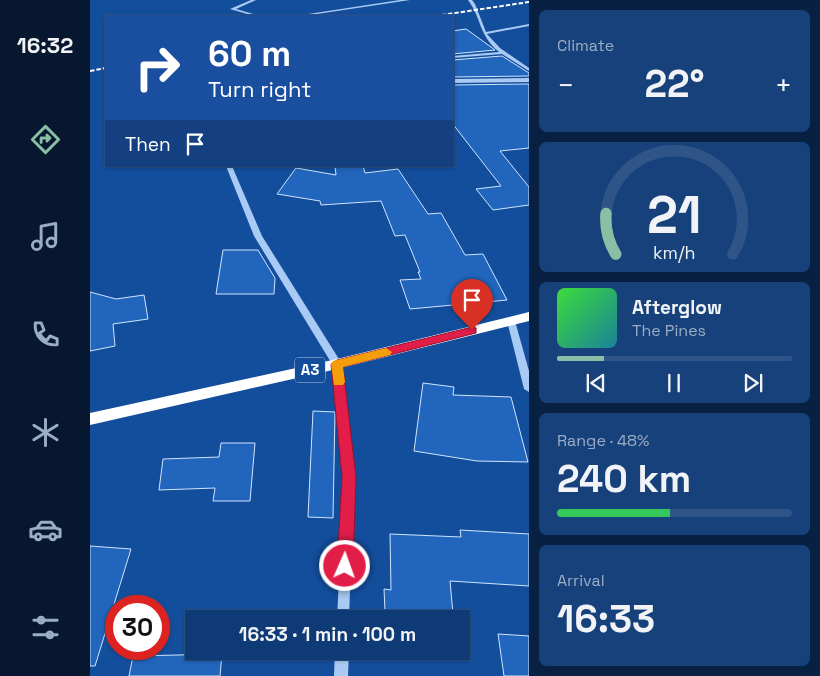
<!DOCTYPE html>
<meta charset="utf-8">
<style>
body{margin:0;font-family:"Space Grotesk",sans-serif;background:#17417b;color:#f1f3f6;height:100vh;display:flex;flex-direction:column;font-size:19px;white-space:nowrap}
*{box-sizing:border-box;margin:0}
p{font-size:16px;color:#9badc5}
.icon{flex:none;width:28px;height:28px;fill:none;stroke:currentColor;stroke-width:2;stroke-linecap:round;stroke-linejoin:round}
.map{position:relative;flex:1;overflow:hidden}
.details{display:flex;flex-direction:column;gap:10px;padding:10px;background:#082041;width:291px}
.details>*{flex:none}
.hud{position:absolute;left:15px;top:15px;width:349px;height:152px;border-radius:0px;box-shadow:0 1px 4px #0004,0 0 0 1px #2e5488;background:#1a4fa0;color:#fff;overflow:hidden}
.speed{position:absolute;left:15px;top:595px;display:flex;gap:10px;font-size:25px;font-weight:700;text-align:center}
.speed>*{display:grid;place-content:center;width:65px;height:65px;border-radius:50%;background:#0e3a76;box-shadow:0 1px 4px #0004,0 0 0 1px #2e5488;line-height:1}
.speed .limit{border:8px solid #d22;background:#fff;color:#111}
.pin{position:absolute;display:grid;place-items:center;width:42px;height:42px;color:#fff;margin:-51px -21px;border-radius:50% 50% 50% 0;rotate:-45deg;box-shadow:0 0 5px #0007}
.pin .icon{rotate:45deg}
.me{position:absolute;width:55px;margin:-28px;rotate:2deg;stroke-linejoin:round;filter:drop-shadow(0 0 4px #0008)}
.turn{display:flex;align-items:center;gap:18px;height:105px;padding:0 20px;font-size:22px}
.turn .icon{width:65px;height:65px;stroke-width:2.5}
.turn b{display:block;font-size:35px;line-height:42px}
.then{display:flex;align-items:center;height:48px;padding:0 20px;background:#0003;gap:10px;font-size:19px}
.big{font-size:38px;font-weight:600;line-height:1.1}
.details .tile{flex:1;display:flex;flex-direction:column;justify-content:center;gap:8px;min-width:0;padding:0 18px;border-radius:8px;background:#17417b}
.details .dial{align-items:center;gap:0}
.dial svg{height:130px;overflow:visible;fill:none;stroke:#2e5488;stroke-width:7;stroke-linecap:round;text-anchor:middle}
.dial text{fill:#f1f3f6;stroke:none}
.song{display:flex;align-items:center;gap:15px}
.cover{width:60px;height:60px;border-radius:8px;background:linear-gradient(135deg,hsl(120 70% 55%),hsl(190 70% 35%))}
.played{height:5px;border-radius:2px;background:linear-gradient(90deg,#8abfa5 20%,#2e5488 20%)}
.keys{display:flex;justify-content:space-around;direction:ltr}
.heat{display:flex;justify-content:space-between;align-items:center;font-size:28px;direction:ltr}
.charge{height:8px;border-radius:4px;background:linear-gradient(90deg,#34c759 48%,#2e5488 0)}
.trip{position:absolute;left:95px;top:610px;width:285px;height:50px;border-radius:0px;background:#0e3a76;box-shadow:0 1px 4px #0004,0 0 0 1px #2e5488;font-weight:600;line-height:50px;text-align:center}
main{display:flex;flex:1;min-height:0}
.menu{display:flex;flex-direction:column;width:90px;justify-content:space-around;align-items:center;background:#06172f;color:#9badc5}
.menu .icon{width:35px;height:35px}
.menu .active{color:#8abfa5}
.menu b{font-size:22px;color:#f1f3f6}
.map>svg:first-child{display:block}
.building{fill:#2165bc;stroke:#d1e5fd}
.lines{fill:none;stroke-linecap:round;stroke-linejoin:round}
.minor{fill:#a9caf4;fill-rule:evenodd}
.highway{fill:#fff;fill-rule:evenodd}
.rail{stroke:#fff;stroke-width:2;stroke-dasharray:4.5 2;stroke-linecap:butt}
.route{fill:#e11d48;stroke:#92132f}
.slow{fill:#f59e0b}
.labels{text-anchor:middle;stroke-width:5;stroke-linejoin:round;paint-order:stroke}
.shield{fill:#134e9d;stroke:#b8cae2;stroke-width:1}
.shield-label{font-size:15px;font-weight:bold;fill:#fff}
</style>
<main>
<nav class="menu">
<b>16:32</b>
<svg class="icon active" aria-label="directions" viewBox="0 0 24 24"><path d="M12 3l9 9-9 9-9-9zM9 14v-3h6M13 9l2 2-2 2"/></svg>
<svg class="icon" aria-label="music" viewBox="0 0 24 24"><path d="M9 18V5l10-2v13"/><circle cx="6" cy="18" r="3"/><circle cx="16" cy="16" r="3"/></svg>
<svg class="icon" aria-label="phone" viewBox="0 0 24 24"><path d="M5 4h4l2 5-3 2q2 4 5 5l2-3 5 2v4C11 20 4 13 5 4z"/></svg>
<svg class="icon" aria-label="climate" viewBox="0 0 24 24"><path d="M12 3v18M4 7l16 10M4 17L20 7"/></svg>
<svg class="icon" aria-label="car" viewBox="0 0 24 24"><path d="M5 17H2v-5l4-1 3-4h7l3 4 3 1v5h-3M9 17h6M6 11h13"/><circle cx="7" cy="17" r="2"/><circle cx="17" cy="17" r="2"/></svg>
<svg class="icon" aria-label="filters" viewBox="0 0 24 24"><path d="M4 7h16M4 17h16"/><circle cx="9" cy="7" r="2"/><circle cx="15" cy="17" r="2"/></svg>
</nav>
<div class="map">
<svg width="439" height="676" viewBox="0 0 439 676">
<rect width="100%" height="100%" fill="#134e9d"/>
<g class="building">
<polygon points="376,29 401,47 405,50 362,54 362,31"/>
<polygon points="412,56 439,73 439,76 362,77 362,60"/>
<polygon points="439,84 439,148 410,151 439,187 439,205 403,210 386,189 411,186 362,123 362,85"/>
<polygon points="245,166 273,166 275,173 308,169 338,214 351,213 375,255 393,254 417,300 320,309 310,280 331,279 328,272 330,272 315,235 305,236 291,201 231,205 230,201 187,194 206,168 246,175"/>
<polygon points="133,250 168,250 185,278 184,294 126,294"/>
<polygon points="0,292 26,299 54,295 58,319 23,324 25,346 0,351"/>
<polygon points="333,383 364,387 363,395 421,397 438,462 387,461 324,451"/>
<polygon points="223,411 245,412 243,518 218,517"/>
<polygon points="131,443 165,443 160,501 123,501 125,488 69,490 73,459 129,457"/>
<polygon points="370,530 439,534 439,586 360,581 363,614 295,611 294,589 301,590 300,534 371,537"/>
<polygon points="0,546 41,549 5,666 0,666"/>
<polygon points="408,634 439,636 439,676 414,676"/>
<polygon points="132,654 130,676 39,676 43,656"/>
</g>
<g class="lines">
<g class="minor">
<polygon points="161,0 166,0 146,9 170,16 164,16 140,9"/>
<polygon points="310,0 320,0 214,16 205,16"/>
<path d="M378,0H382L385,4L396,32L439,24V26L397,34L410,48L439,68V71L412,54L362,58V56L409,52C388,34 392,19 378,0Z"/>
<polygon points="439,78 439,82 362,83 362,79"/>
<polygon points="136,166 142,166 172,236 252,364 264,477 259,619 247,619 254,477 242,364 164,236"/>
<polygon points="421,318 425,321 439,371 439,392 434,389 417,321"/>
<polygon points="245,651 259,651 258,676 244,676"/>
</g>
<polygon class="highway" points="439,312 439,321 247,369 0,425 0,413 247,359"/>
<g class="rail">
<polyline points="345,16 439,2"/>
<polyline points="0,71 16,68"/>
</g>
</g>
<polygon class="route" points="382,327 386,328 386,333 253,367 266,477 263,566 261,571 255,573 250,571 247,566 252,477 241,364 247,360"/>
<polygon class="slow" points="296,348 302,352 300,355 253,367 255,382 253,385 244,385 241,364 243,361"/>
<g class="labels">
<rect class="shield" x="205" y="357.5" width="30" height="25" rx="4"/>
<g class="shield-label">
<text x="220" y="375">A3</text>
</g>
</g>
</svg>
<div class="speed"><div class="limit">30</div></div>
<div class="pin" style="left:382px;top:330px;background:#d93025"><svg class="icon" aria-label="arrive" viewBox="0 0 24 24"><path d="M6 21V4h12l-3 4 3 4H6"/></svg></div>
<svg class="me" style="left:255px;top:566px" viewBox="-20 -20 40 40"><circle r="17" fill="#e11d48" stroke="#fff" stroke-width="3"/><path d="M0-11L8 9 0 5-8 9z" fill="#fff"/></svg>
<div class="trip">16:33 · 1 min · 100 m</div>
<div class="hud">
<div class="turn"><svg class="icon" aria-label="right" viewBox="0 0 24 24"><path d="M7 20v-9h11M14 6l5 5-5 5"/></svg><div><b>60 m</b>Turn right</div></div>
<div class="then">Then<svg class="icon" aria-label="arrive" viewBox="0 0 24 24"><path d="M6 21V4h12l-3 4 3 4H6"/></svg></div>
</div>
</div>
<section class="details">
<div class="tile"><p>Climate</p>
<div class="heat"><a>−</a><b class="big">22°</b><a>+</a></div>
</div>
<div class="tile dial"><svg viewBox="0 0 100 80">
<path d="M14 69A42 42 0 1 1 86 69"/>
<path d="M14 69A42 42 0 0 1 8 44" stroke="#8abfa5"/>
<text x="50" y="56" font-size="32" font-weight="700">21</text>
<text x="50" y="72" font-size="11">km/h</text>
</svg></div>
<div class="tile">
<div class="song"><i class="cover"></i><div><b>Afterglow</b><p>The Pines</p></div></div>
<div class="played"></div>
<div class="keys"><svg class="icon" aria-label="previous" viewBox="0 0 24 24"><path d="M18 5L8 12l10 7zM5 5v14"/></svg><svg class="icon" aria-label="pause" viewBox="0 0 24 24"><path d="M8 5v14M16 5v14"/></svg><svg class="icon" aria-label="next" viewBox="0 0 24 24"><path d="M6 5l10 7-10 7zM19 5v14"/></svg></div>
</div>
<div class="tile"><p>Range · 48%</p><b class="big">240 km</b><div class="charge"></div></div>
<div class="tile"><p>Arrival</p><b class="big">16:33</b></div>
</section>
</main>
